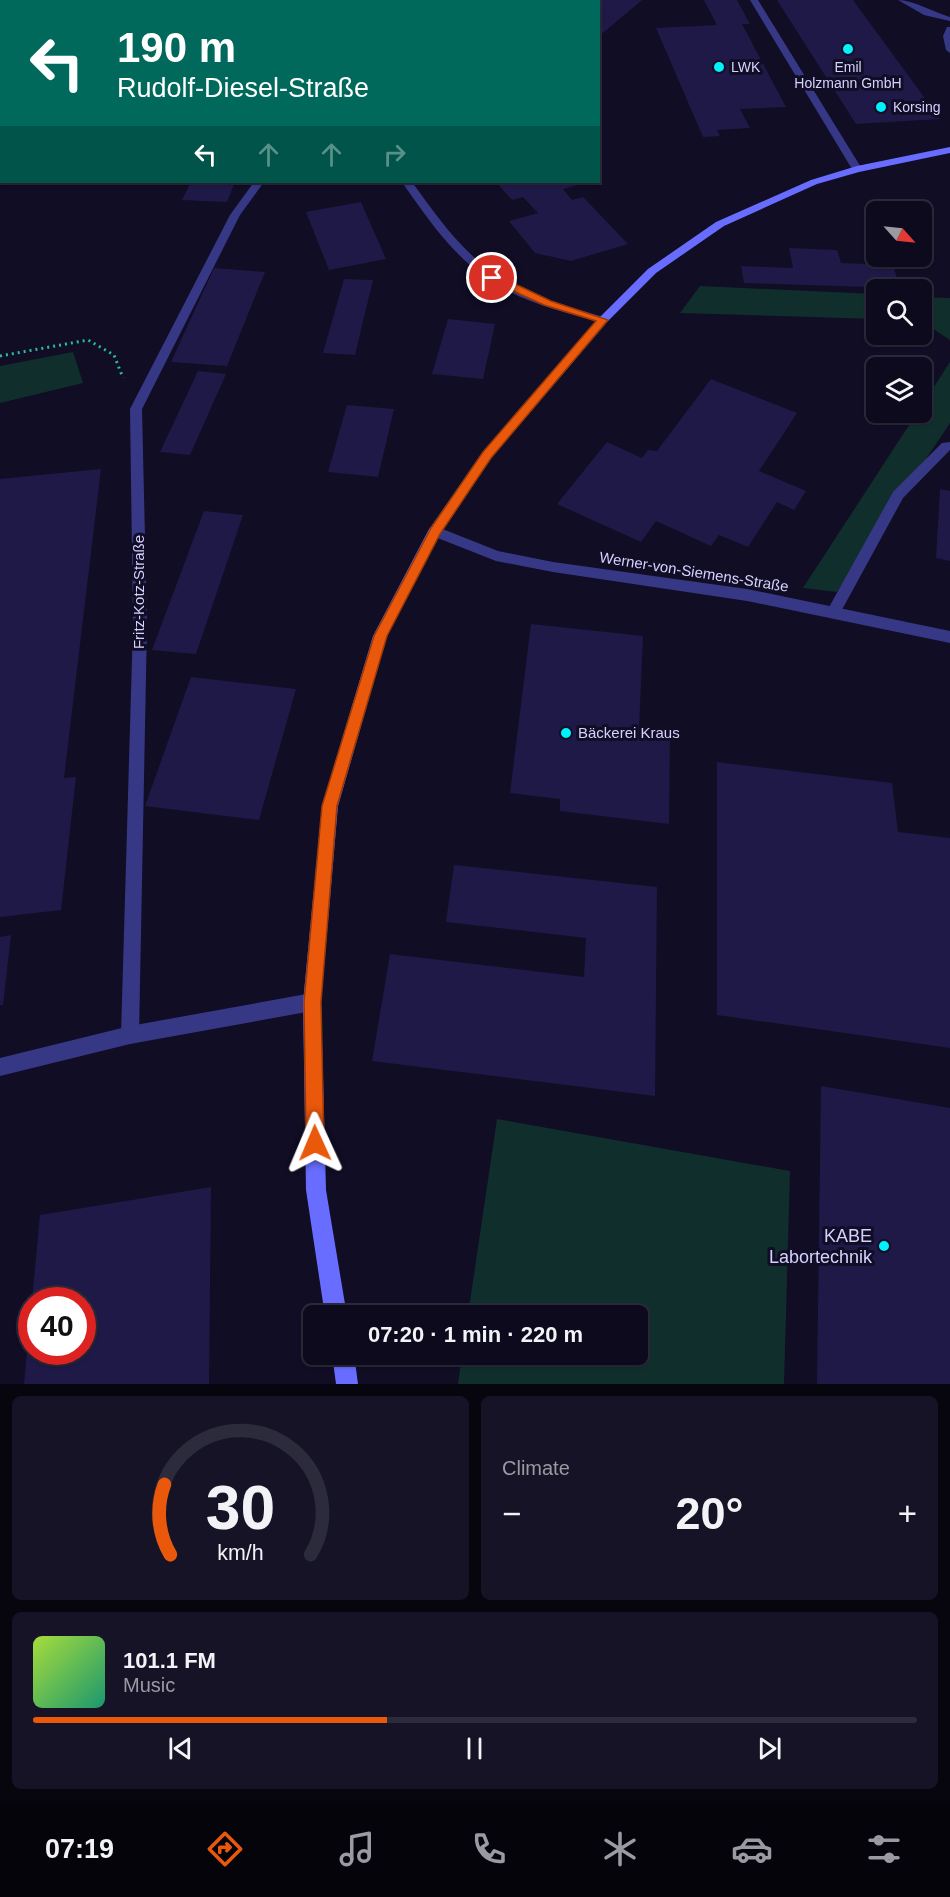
<!DOCTYPE html>
<meta charset="utf-8">
<style>
body{margin:0;font-family:Arial,sans-serif;background:#151325;color:#f1f3f6;height:100vh;display:flex;flex-direction:column;font-size:22px;white-space:nowrap}
*{box-sizing:border-box;margin:0}
p{font-size:20px;color:#9a9aa3}
.icon{flex:none;width:33px;height:33px;fill:none;stroke:currentColor;stroke-width:2;stroke-linecap:round;stroke-linejoin:round}
.map{position:relative;height:1384px;overflow:hidden}
.sheet{display:flex;flex-direction:column;gap:12px;padding:12px;background:#07060f;flex:1}
.sheet>*{flex:none}
.banner{position:absolute;left:0px;top:0px;width:600px;height:183px;box-shadow:0 2px 4px #0004,0 0 0 2px #2c2b3b;background:#00695c;color:#fff;overflow:hidden}
.needle{width:39px;rotate:117deg}
.tools{position:absolute;left:866px;top:201px;display:grid;gap:12px}
.tools a{display:grid;place-items:center;width:66px;height:66px;border-radius:9px;background:#0c0a1c;box-shadow:0 2px 4px #0004,0 0 0 2px #2c2b3b;font-size:30px}
.speed{position:absolute;left:18px;top:1287px;display:flex;gap:12px;font-size:30px;font-weight:700;text-align:center}
.speed>*{display:grid;place-content:center;width:78px;height:78px;border-radius:50%;background:#0c0a1c;box-shadow:0 2px 4px #0004,0 0 0 2px #2c2b3b;line-height:1}
.speed .limit{border:9px solid #d22;background:#fff;color:#111}
.pin{position:absolute;display:grid;place-items:center;width:51px;height:51px;color:#fff;margin:-26px;border:3px solid #fff;border-radius:50%;box-shadow:0 2px 6px #0007}
.me{position:absolute;width:66px;margin:-33px;rotate:359deg;stroke-linejoin:round;filter:drop-shadow(0 0 4px #0008)}
.turn{display:flex;align-items:center;gap:21px;height:126px;padding:0 18px;font-size:27px}
.turn .icon{width:78px;height:78px;stroke-width:2.5}
.turn b{display:block;font-size:42px;line-height:51px}
.lanes{display:flex;align-items:center;height:57px;padding:0 18px;background:#0003;justify-content:center;gap:30px;direction:ltr}
.lanes .off{opacity:.35}
.big{font-size:45px;font-weight:600;line-height:1.1}
.sheet .widget{flex:1;display:flex;flex-direction:column;justify-content:center;gap:9px;min-width:0;padding:0 21px;border-radius:9px;background:#151325}
.sheet .dial{align-items:center;gap:0}
.dial svg{height:156px;overflow:visible;fill:none;stroke:#2c2b3b;stroke-width:7;stroke-linecap:round;text-anchor:middle}
.dial text{fill:#f1f3f6;stroke:none}
.song{display:flex;align-items:center;gap:18px}
.cover{width:72px;height:72px;border-radius:9px;background:linear-gradient(135deg,hsl(80 70% 55%),hsl(160 70% 35%))}
.played{height:6px;border-radius:3px;background:linear-gradient(90deg,#ea580c 40%,#2c2b3b 40%)}
.keys{display:flex;justify-content:space-around;direction:ltr}
.heat{display:flex;justify-content:space-between;align-items:center;font-size:33px;direction:ltr}
.sheet .tiles{flex:1;display:grid;gap:12px;grid-template-columns:1fr 1fr}
.widget:last-child{grid-column:span 2}
.trip{position:absolute;left:303px;top:1305px;width:345px;height:60px;border-radius:9px;background:#0c0a1c;box-shadow:0 2px 4px #0004,0 0 0 2px #2c2b3b;font-weight:600;line-height:60px;text-align:center}
.tab-bar{display:flex;height:96px;justify-content:space-around;align-items:center;background:#05040b;color:#9a9aa3}
.tab-bar .icon{width:42px;height:42px}
.tab-bar .on{color:#ea580c}
.tab-bar b{font-size:27px;color:#f1f3f6}
.map>svg:first-child{display:block}
.green{fill:#102f2c}
.building{fill:#1f1947}
.lines{fill:none;stroke-linecap:round;stroke-linejoin:round}
.path{stroke:#29bbaa;stroke-width:3;stroke-dasharray:2 4;stroke-linecap:butt}
.lane{fill:#363886;fill-rule:evenodd}
.street{fill:#363886;fill-rule:evenodd}
.secondary{fill:#686dff;fill-rule:evenodd}
.route{fill:#ea580c;stroke:#983908;stroke-width:1.5}
.poi-dot{fill:#00f2fc;stroke:#100d25;stroke-width:2}
.labels{text-anchor:middle;stroke-width:6;stroke-linejoin:round;paint-order:stroke}
.far-poi-label{font-size:14px;fill:#d4d1ff;stroke:#100d25;text-anchor:start}
.street-label{font-size:15px;fill:#d4d1ff;stroke:#100d25}
.poi-label{font-size:15px;fill:#d4d1ff;stroke:#100d25;text-anchor:start}
.near-poi-label{font-size:18px;fill:#d4d1ff;stroke:#100d25;text-anchor:end}
</style>
<div class="map">
<svg width="950" height="1384" viewBox="0 0 950 1384">
<rect width="100%" height="100%" fill="#100d25"/>
<g class="green">
<polygon points="700,286 876,294 876,319 680,313"/>
<polygon points="921,297 950,298 950,340 921,321"/>
<polygon points="73,352 83,383 0,403 0,366"/>
<polygon points="950,362 950,423 837,592 803,588 917,413 921,412 921,407"/>
<polygon points="497,1119 790,1171 784,1384 458,1384 462,1355 638,1354 638,1316 468,1315"/>
</g>
<g class="building">
<polygon points="598,0 642,0 598,37"/>
<polygon points="704,0 737,0 750,24 742,24 786,107 740,109 750,128 717,130 720,136 703,137 656,28 717,25"/>
<polygon points="777,0 853,0 940,119 856,124"/>
<polygon points="191,182 235,182 227,202 182,200"/>
<polygon points="496,182 588,182 563,189 572,200 583,197 628,244 571,261 535,253 509,221 538,213 523,197 512,200"/>
<polygon points="361,202 386,259 329,270 306,212"/>
<polygon points="789,248 837,250 841,263 893,265 900,288 744,283 741,266 793,268"/>
<polygon points="214,268 265,272 227,366 171,362"/>
<polygon points="344,279 373,280 355,355 323,353"/>
<polygon points="448,319 495,324 483,379 432,374"/>
<polygon points="198,371 226,374 190,455 160,452"/>
<polygon points="711,379 797,413 759,471 806,491 794,510 777,502 748,547 719,535 711,546 656,521 641,542 557,504 607,442 642,458 648,450 657,451"/>
<polygon points="347,405 394,409 378,477 328,472"/>
<polygon points="101,469 64,778 76,777 61,910 0,917 0,479"/>
<polygon points="940,489 950,491 950,561 936,558"/>
<polygon points="204,511 243,515 196,654 152,650"/>
<polygon points="531,624 643,636 639,729 670,732 669,824 560,811 560,799 510,793"/>
<polygon points="191,677 296,689 259,820 145,806"/>
<polygon points="717,762 892,783 898,832 950,838 950,1048 717,1015"/>
<polygon points="454,865 657,887 655,1096 372,1061 390,954 584,977 586,938 446,922"/>
<polygon points="11,935 3,1005 0,1005 0,937"/>
<polygon points="821,1086 950,1108 950,1384 817,1384"/>
<polygon points="211,1187 209,1384 24,1384 30,1317 32,1352 82,1352 82,1300 32,1300 40,1215"/>
</g>
<g class="lines">
<polyline class="path" points="0,356 88,340 114,355 123,378"/>
<g class="lane">
<polygon points="390,0 400,0 402,2 391,2"/>
<polygon points="750,0 758,0 862,169 860,171 852,169"/>
<polygon points="254,182 264,182 240,215 142,409 147,624 139,1035 137,1042 130,1044 123,1042 121,1035 133,624 130,409 230,215"/>
<polygon points="950,442 950,450 903,498 838,617 828,617 826,613 828,609 893,492 942,443"/>
</g>
<g class="street">
<polygon points="477,0 485,0 475,2"/>
<path d="M898,0C913,0 933,12 950,17V21L924,15Z"/>
<polygon points="947,27 950,27 950,53 946,50 943,36"/>
<path d="M402,182H412C436,215 460,250 495,274C528,297 569,306 607,318V322H599C565,312 530,304 499,286C457,262 429,221 402,182Z"/>
<polygon points="435,526 498,551 553,562 747,589 950,631 950,643 747,601 553,572 496,561 430,535 428,531 430,527"/>
<polygon points="312,993 318,996 321,1002 318,1008 312,1011 130,1044 0,1076 0,1058 130,1026"/>
</g>
<g class="secondary">
<polygon points="950,147 950,153 859,172 817,184 724,226 656,273 607,322 491,458 440,534 387,636 338,806 321,1002 326,1190 347,1316 325,1316 306,1190 303,1002 322,806 373,636 428,531 483,452 599,318 648,269 716,222 811,180 857,166"/>
<polygon points="332,1354 354,1354 358,1384 336,1384"/>
</g>
</g>
<polygon class="route" points="489,275 496,275 551,301 608,320 491,458 440,534 387,636 337,806 321,1002 324,1143 322,1149 315,1152 309,1149 306,1143 304,1002 322,806 374,636 431,528 483,452 596,321 544,305 489,280"/>
<g class="poi-dot">
<circle cx="848" cy="49" r="6"/>
<circle cx="719" cy="67" r="6"/>
<circle cx="881" cy="107" r="6"/>
<circle cx="566" cy="733" r="6"/>
<circle cx="884" cy="1246" r="6"/>
</g>
<g class="labels">
<g class="far-poi-label">
<text x="731" y="72">LWK</text>
<text x="848" y="72" text-anchor="middle">Emil<tspan x="848" dy="16">Holzmann GmbH</tspan></text>
<text x="893" y="112">Korsing</text>
</g>
<g class="street-label">
<text transform="translate(694 572) rotate(9)" y="5">Werner-von-Siemens-Straße</text>
<text transform="translate(139 592) rotate(-90)" y="5">Fritz-Kotz-Straße</text>
</g>
<g class="poi-label">
<text x="578" y="738">Bäckerei Kraus</text>
</g>
<g class="near-poi-label">
<text x="872" y="1242">KABE<tspan x="872" dy="21">Labortechnik</tspan></text>
</g>
</g>
</svg>
<div class="tools">
<a><svg class="needle" viewBox="-14 -14 28 28"><path d="M0-13l5 13h-10z" fill="#e53935"/><path d="M0 13l5-13h-10z" fill="#9a9aa3"/></svg></a>
<a><svg class="icon" aria-label="search" viewBox="0 0 24 24"><circle cx="10" cy="10" r="6"/><path d="M15 15l6 6"/></svg></a>
<a><svg class="icon" aria-label="layers" viewBox="0 0 24 24"><path d="M12 4l9 5-9 5-9-5zM3 14l9 5 9-5"/></svg></a>
</div>
<div class="speed"><div class="limit">40</div></div>
<div class="pin" style="left:492px;top:278px;background:#d93025"><svg class="icon" aria-label="arrive" viewBox="0 0 24 24"><path d="M6 21V4h12l-3 4 3 4H6"/></svg></div>
<svg class="me" style="left:315px;top:1143px" viewBox="-20 -20 40 40"><path d="M0-17L14 15 0 8-14 15z" fill="#ea580c" stroke="#fff" stroke-width="4"/></svg>
<div class="trip">07:20 · 1 min · 220 m</div>
<div class="banner">
<div class="turn"><svg class="icon" aria-label="left" viewBox="0 0 24 24"><path d="M17 20v-9H6M10 6l-5 5 5 5"/></svg><div><b>190 m</b>Rudolf-Diesel-Straße</div></div>
<div class="lanes"><svg class="icon" aria-label="left" viewBox="0 0 24 24"><path d="M17 20v-9H6M10 6l-5 5 5 5"/></svg><svg class="icon off" aria-label="ahead" viewBox="0 0 24 24"><path d="M12 20V5M6 11l6-6 6 6"/></svg><svg class="icon off" aria-label="ahead" viewBox="0 0 24 24"><path d="M12 20V5M6 11l6-6 6 6"/></svg><svg class="icon off" aria-label="right" viewBox="0 0 24 24"><path d="M7 20v-9h11M14 6l5 5-5 5"/></svg></div>
</div>
</div>
<section class="sheet">
<div class="tiles">
<div class="widget dial"><svg viewBox="0 0 100 80">
<path d="M14 69A42 42 0 1 1 86 69"/>
<path d="M14 69A42 42 0 0 1 11 33" stroke="#ea580c"/>
<text x="50" y="56" font-size="32" font-weight="700">30</text>
<text x="50" y="72" font-size="11">km/h</text>
</svg></div>
<div class="widget"><p>Climate</p>
<div class="heat"><a>−</a><b class="big">20°</b><a>+</a></div>
</div>
<div class="widget">
<div class="song"><i class="cover"></i><div><b>101.1 FM</b><p>Music</p></div></div>
<div class="played"></div>
<div class="keys"><svg class="icon" aria-label="previous" viewBox="0 0 24 24"><path d="M18 5L8 12l10 7zM5 5v14"/></svg><svg class="icon" aria-label="pause" viewBox="0 0 24 24"><path d="M8 5v14M16 5v14"/></svg><svg class="icon" aria-label="next" viewBox="0 0 24 24"><path d="M6 5l10 7-10 7zM19 5v14"/></svg></div>
</div>
</div>
</section>
<nav class="tab-bar">
<b>07:19</b>
<svg class="icon on" aria-label="directions" viewBox="0 0 24 24"><path d="M12 3l9 9-9 9-9-9zM9 14v-3h6M13 9l2 2-2 2"/></svg>
<svg class="icon" aria-label="music" viewBox="0 0 24 24"><path d="M9 18V5l10-2v13"/><circle cx="6" cy="18" r="3"/><circle cx="16" cy="16" r="3"/></svg>
<svg class="icon" aria-label="phone" viewBox="0 0 24 24"><path d="M5 4h4l2 5-3 2q2 4 5 5l2-3 5 2v4C11 20 4 13 5 4z"/></svg>
<svg class="icon" aria-label="climate" viewBox="0 0 24 24"><path d="M12 3v18M4 7l16 10M4 17L20 7"/></svg>
<svg class="icon" aria-label="car" viewBox="0 0 24 24"><path d="M5 17H2v-5l4-1 3-4h7l3 4 3 1v5h-3M9 17h6M6 11h13"/><circle cx="7" cy="17" r="2"/><circle cx="17" cy="17" r="2"/></svg>
<svg class="icon" aria-label="filters" viewBox="0 0 24 24"><path d="M4 7h16M4 17h16"/><circle cx="9" cy="7" r="2"/><circle cx="15" cy="17" r="2"/></svg>
</nav>
